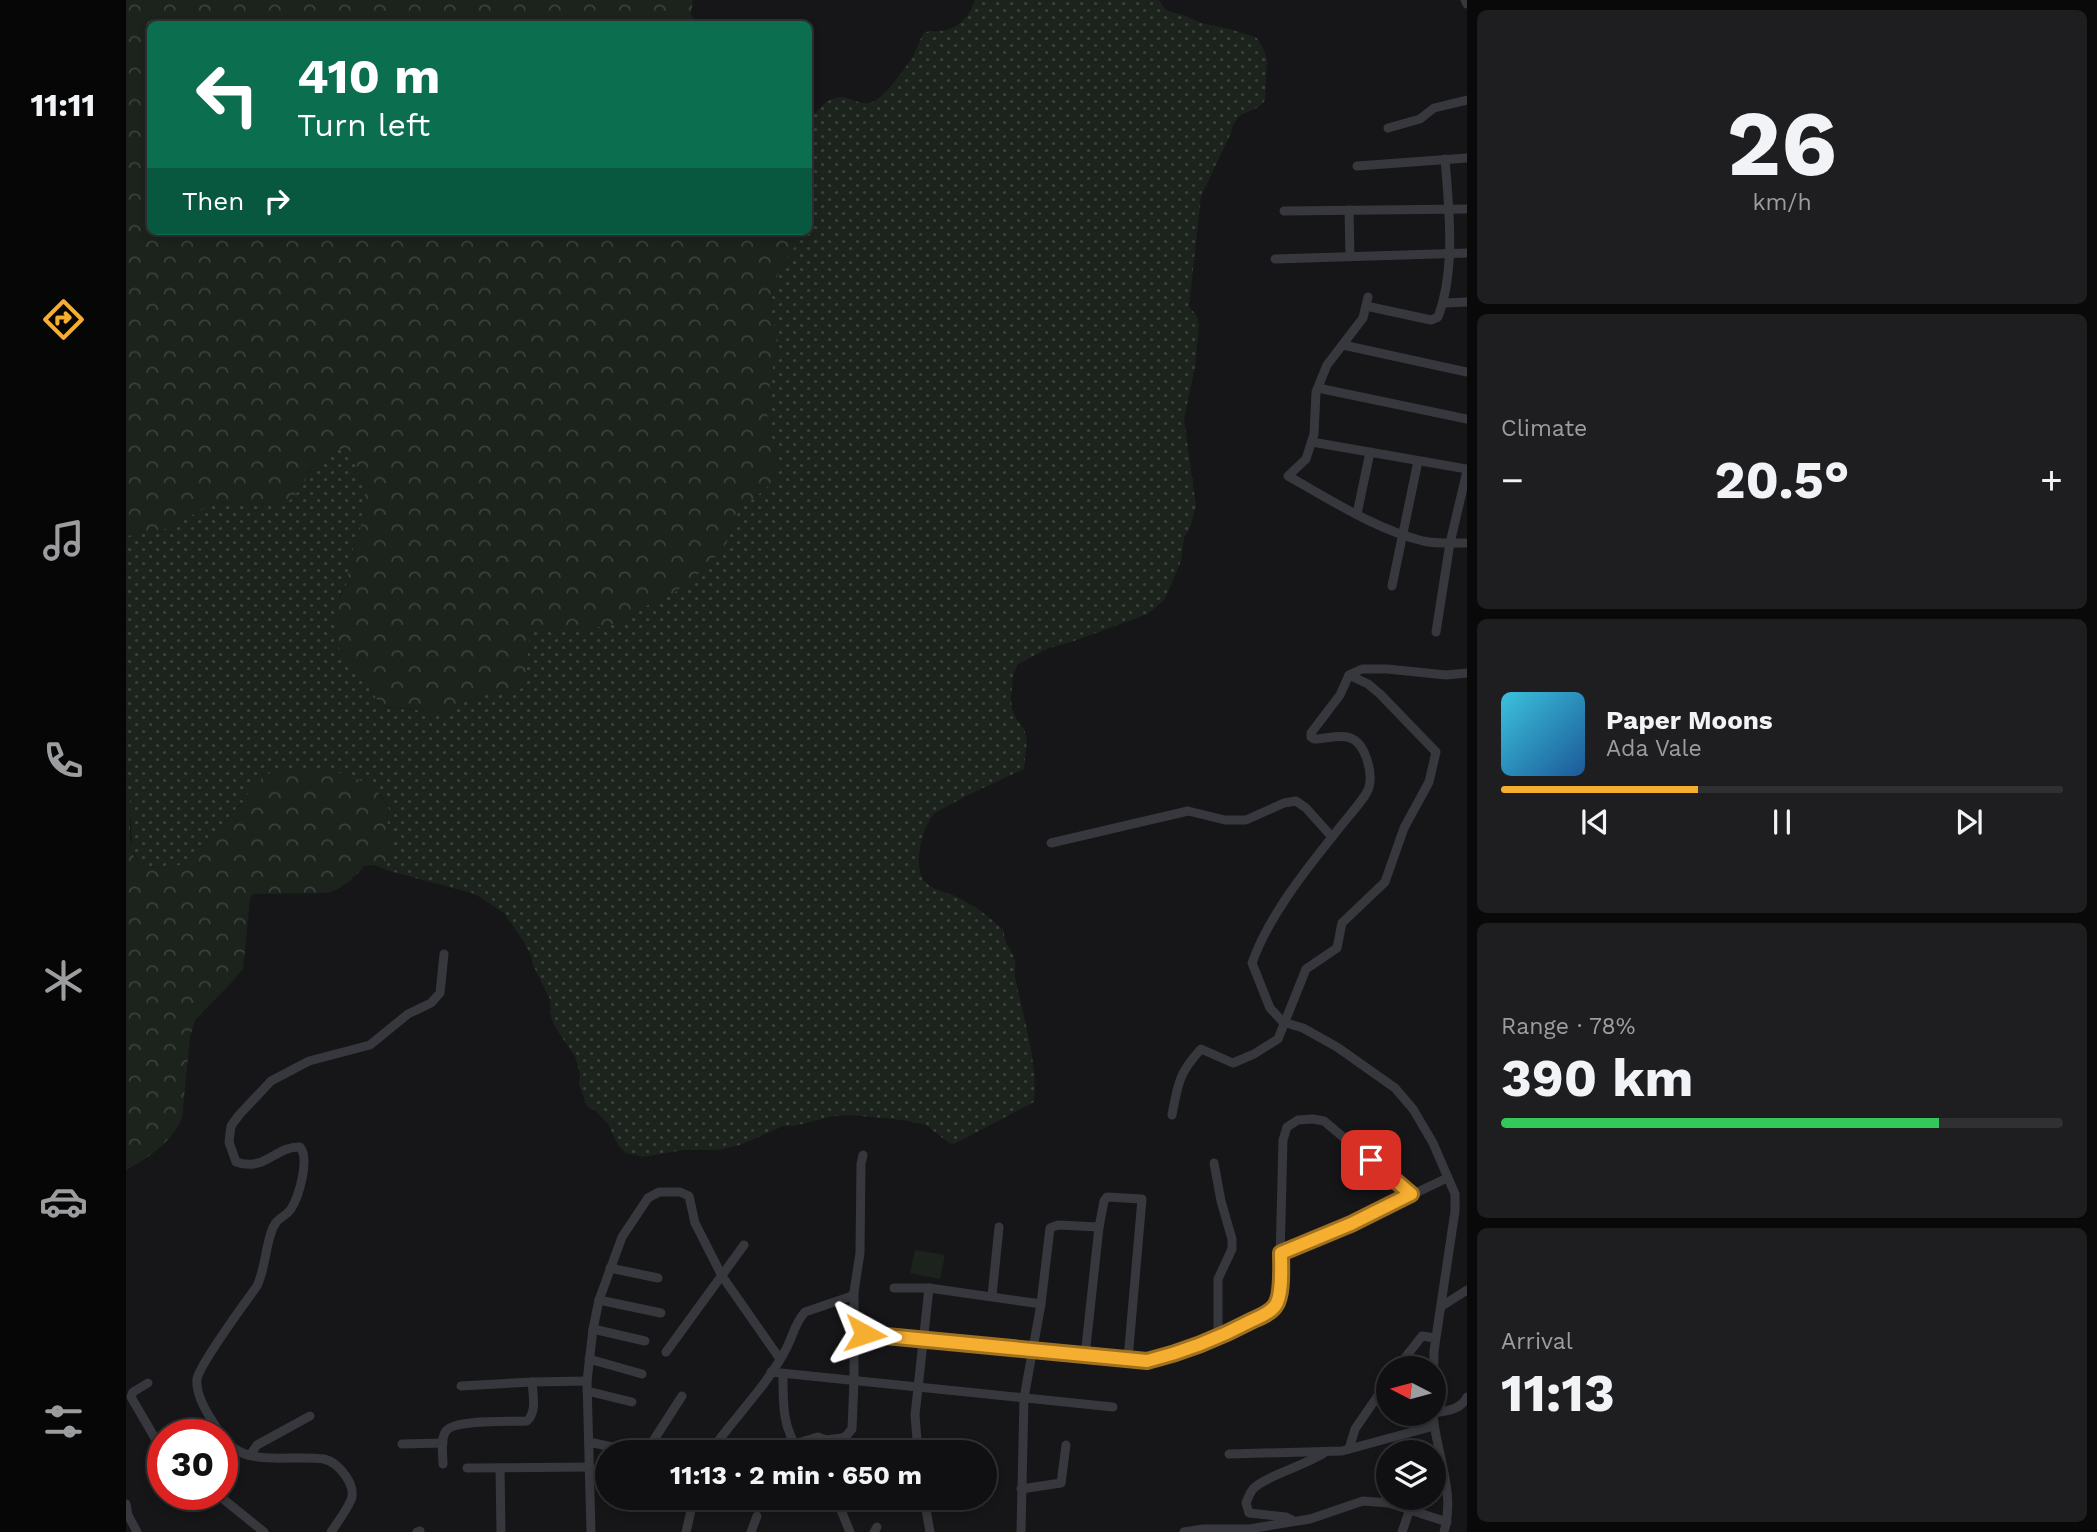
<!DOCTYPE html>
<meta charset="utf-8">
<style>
body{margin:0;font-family:"Work Sans",sans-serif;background:#1e1e20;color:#f1f3f6;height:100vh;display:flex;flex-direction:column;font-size:26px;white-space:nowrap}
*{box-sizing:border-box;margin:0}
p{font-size:23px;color:#9c9d9f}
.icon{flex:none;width:38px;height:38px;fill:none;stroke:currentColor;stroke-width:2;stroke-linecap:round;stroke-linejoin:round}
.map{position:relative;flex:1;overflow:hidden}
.details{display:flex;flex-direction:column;gap:10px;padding:10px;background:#09090a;width:630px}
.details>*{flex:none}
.banner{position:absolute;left:21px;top:21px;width:665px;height:214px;border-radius:10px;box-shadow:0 4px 10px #0003,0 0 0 2px #303032;background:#0b6e4f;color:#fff;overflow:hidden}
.needle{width:46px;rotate:276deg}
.buttons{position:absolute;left:1250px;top:1356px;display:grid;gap:14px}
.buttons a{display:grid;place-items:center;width:70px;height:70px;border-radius:50%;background:#101012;box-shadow:0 4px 10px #0003,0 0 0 2px #303032;font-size:35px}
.speed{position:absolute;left:21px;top:1419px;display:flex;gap:14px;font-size:35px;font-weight:700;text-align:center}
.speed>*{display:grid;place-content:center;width:91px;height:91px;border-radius:50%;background:#101012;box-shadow:0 4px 10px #0003,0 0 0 2px #303032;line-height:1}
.speed .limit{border:10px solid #d22;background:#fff;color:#111}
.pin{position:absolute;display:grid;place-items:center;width:60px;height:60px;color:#fff;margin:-30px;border-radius:14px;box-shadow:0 4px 10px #0006}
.me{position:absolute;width:77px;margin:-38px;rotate:95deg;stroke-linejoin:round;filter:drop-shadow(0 0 5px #0008)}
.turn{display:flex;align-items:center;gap:24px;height:147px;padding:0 35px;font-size:32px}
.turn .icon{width:91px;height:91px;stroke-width:2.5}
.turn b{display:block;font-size:49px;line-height:60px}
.then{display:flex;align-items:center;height:66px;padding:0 35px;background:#0003;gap:14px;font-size:26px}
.big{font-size:52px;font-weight:700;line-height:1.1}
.details .widget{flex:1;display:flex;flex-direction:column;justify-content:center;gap:10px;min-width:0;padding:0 24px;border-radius:10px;background:#1e1e20}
.details .dial{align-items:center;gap:0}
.dial b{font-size:91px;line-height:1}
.song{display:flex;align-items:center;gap:21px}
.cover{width:84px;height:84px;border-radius:10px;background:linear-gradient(135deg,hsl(190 70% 55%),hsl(210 70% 35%))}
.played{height:7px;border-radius:4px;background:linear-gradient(90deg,#f6ae30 35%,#303032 35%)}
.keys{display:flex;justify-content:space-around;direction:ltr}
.heat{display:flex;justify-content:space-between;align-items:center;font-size:38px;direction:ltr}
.charge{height:10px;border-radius:5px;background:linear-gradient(90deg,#34c759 78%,#303032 0)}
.trip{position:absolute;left:469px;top:1440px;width:402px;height:70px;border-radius:35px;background:#101012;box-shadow:0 4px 10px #0003,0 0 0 2px #303032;font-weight:700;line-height:70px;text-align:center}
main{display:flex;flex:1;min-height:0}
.tab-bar{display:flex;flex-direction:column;width:126px;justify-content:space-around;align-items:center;background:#060607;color:#9c9d9f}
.tab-bar .icon{width:49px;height:49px}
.tab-bar .active{color:#f6ae30}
.tab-bar b{font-size:32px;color:#f1f3f6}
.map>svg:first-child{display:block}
.grass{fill:url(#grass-dots)}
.forest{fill:url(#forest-crowns)}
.garden{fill:#1c231d}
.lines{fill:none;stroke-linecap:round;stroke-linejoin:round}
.minor{stroke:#37383d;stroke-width:9}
.route-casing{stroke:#a0711f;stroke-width:18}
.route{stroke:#f6ae30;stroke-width:12}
</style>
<main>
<nav class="tab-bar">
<b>11:11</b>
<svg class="icon active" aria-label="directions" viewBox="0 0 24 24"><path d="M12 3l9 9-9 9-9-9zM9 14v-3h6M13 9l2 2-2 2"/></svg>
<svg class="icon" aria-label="music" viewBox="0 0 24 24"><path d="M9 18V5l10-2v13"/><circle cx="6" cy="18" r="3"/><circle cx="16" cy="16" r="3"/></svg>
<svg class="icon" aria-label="phone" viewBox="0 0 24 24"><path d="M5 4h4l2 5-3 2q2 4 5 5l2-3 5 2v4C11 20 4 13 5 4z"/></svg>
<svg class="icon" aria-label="climate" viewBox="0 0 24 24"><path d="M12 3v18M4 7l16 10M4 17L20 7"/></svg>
<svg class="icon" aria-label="car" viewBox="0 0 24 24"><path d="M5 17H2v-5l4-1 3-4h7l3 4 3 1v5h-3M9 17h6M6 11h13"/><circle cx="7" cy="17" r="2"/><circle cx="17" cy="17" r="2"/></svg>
<svg class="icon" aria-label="filters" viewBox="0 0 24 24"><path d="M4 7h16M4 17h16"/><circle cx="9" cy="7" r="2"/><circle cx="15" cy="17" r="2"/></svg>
</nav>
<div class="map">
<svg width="1341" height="1532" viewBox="0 0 1341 1532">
<defs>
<pattern id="grass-dots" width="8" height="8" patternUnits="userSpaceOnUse" patternTransform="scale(1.75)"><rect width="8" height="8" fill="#1c231d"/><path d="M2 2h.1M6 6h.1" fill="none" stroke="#3a403c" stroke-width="1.8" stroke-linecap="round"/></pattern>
<pattern id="forest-crowns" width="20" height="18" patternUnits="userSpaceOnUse" patternTransform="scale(1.75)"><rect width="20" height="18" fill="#1c231d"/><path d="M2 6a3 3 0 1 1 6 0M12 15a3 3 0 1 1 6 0" fill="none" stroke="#3a403c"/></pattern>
</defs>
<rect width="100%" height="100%" fill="#161618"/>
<path class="grass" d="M849,0H1033L1038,8L1043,11L1060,16L1075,23L1104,29L1131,38L1137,48L1141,59L1139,100C1128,117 1110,106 1105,133L1075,196L1063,307L1071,316L1073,327L1069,367L1058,419L1070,506L1064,528L1058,538L1055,561L1039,599L1022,614L945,642L923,648L892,664L887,675L885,698L886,709L891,720L898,729L901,740L898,769L840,796L809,813C796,825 785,869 800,883C808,890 819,892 829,896C848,905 863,916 878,931C877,943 887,950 889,961C890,966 888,972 889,977C897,1016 912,1062 908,1102L828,1144L823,1143L800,1125L777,1120L725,1115L707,1116L668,1126H657L614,1145L592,1150H557L517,1157L500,1153L492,1145L482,1124L470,1111L461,1106L453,1084L454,1073L449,1056L429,1027L425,1017L424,999L406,963V957L398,942L378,913L349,894L260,870L265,842L261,826L263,809L255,795L162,770L150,769L129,783L117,802L113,805L76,849L59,865L24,868L14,864L6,850L4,800L0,795V536L39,529L91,502L102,503L114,501L154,505L196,457L204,452L220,448L228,455L239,494L234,534L227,549L220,586L214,595L212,646L238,679L255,706L260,707L319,713L337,701H343L362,692L379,694L400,674L404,633L408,629L476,627L498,621L522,605L544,596L580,567L604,535L609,518L615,509L649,480L651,452L646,442L641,414L645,373L654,343L651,339C649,331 645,321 645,312C645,276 660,258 680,231H682L683,225L687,217L686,173L683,172V119C690,115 694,106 702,101C720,90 728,105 743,103C755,102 777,71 784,61C790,53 792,42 798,33C804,30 808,32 815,31C832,29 844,16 849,0Z"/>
<g class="forest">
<path d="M0,0H567L565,15L571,24H24V231H680C661,259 644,276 645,312C646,322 652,330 651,339L654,343L645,373L641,414L646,442L651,452L649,480L615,509L609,518L602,540L596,550L576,571L544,596L522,605L498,621L476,627L408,629L404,634L400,674L395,689L379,694L362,692L343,701H337L319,713L255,706L238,679L208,642L212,601L220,586L227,549L234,534L239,494L228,455L220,448L204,452L196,457L181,473L180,479L171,493L163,501L154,505L114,501L102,503L91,502L39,529L0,536Z"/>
<path d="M150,769L179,770L214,773L247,785L263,809L261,826L265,842L260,870L248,865L238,866C230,877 215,889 202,893L126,894L124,899L117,969L106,982L69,1020L64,1037L56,1118C47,1141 21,1159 0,1170V795L4,800V839L8,856L14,864L25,868L58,865L76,849L83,837L117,802L129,783Z"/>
</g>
<polygon class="garden" points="789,1250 819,1255 814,1279 784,1273"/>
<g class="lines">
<g class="minor">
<polyline points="1339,0 1341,4"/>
<polyline points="1262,128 1294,119 1308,108 1341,100"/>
<polyline points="1231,166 1341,158"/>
<polyline points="1223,210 1224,256"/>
<polyline points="1158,211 1341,209"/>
<polyline points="1149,259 1341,253"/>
<path d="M1242,297L1237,318L1201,365L1190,392L1188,434L1180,459L1162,476C1205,500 1249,529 1297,541C1311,544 1327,543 1341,543"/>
<polyline points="1318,303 1341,302"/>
<path d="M1240,306L1305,320L1312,317C1330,270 1323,208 1319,159"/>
<polyline points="1217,345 1341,372"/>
<polyline points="1192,388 1341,419"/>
<polyline points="1186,442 1341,469"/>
<polyline points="1231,514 1244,452"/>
<polyline points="1266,586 1292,461"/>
<polyline points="1310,632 1324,543 1341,471"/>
<polyline points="925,843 1062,811 1099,820 1120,820 1158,803 1170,801 1180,808 1206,837"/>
<path d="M1046,1115C1052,1083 1053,1073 1075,1049L1107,1063L1128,1054L1152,1039L1180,969L1211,948L1216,923L1259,882L1278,828L1303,782L1310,752L1254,694L1242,684L1223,675"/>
<polyline points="1088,1163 1095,1201 1106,1239 1106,1249 1092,1279 1092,1338"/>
<polyline points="1155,1253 1225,1224 1321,1178"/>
<polyline points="484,1268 532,1278"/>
<polyline points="768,1288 803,1288 915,1304"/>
<polyline points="866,1296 873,1227"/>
<polyline points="473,1300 535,1313"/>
<polyline points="1316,1306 1341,1290"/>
<polyline points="467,1329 519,1341"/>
<polyline points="739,1334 1021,1361 1092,1338 1141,1313 1149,1306 1153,1298 1157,1140 1161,1127 1172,1120 1187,1119 1198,1121 1285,1194"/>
<polyline points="540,1352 618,1245"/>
<polyline points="959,1356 973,1227 978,1201 981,1197 1016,1199 1002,1359"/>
<polyline points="463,1359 516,1374"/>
<polyline points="1271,1368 1296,1336 1309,1338"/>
<polyline points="645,1372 987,1407"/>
<path d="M657,1374C657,1403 656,1428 674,1452"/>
<polyline points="22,1383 7,1392 5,1397 37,1452"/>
<polyline points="335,1386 406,1382 461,1381"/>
<polyline points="461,1391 506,1402"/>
<path d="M1307,1405L1308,1351L1329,1211V1194L1307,1143L1287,1109L1269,1088L1211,1047L1177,1028L1157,1022L1144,1008L1126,963C1142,917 1181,868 1211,831C1218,821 1241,797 1243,787C1247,772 1239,740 1221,737C1211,735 1198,739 1188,739L1185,737V733L1214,695L1223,675L1236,669H1261L1320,675L1341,673"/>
<path d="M1307,1413C1320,1411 1335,1410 1341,1397"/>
<path d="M1307,1414C1310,1454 1330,1492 1318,1532"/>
<path d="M95,1435C86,1420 69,1398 71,1379C74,1363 119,1303 131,1286C139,1269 139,1251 145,1233C150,1216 158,1219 165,1209C173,1196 184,1159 174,1147C149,1146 140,1172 110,1162L103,1142L105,1126L113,1115L145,1081L183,1061L244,1045L282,1014L305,1003L314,993L318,954"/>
<path d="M96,1437C119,1469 164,1454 198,1459C212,1462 231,1485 225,1500C220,1511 212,1522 205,1532"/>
<polyline points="463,1442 509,1452"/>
<polyline points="276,1444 317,1443"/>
<polyline points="668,1444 692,1437 700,1440 716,1438 721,1435 726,1429 728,1380 728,1292 734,1253 735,1164 737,1155"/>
<polyline points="1223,1449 1229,1429 1262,1381"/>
<polyline points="520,1452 556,1396"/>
<path d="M584,1452C608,1418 639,1388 659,1351C667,1337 668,1324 679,1312L726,1296L728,1292"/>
<polyline points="792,1452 789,1415 803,1288"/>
<polyline points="1103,1454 1216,1451 1308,1426"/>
<polyline points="124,1455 131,1445 184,1416"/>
<path d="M317,1464C317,1454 314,1439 320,1431C328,1419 385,1422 401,1421C411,1412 407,1395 406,1382"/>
<polyline points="341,1468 464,1467"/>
<polyline points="374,1468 375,1532"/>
<polyline points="895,1489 935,1483 940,1445"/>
<polyline points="91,1494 138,1532"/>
<polyline points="710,1498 724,1532"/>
<polyline points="798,1498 804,1532"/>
<polyline points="0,1504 2,1515 11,1532"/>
<path d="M1166,1520L1160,1517L1123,1513L1120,1503C1122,1498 1124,1492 1128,1488C1140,1476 1180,1465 1198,1453"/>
<polyline points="291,1532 294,1531"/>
<polyline points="465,1532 461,1381 467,1329 473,1300 496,1237 522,1198 533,1192 554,1192 563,1196 569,1223 596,1276 654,1359"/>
<polyline points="560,1532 568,1498"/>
<polyline points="625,1532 631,1516"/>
<polyline points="748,1532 751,1527"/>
<polyline points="895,1532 898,1398 915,1304 924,1228 932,1225 973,1227"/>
<polyline points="1058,1532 1077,1529 1123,1529 1184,1519 1237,1501 1263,1503 1321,1522"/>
<polyline points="1276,1532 1284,1509"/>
</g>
</g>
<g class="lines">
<g class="route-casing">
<path id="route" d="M739,1334L1021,1361C1058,1352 1093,1338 1127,1320C1134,1317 1144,1313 1149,1306C1157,1296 1155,1266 1155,1253L1225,1224L1285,1194L1245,1160"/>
</g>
<use href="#route" class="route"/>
</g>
</svg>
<div class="buttons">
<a><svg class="needle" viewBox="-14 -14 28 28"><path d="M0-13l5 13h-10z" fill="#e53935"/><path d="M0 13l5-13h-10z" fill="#9c9d9f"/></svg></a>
<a><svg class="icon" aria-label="layers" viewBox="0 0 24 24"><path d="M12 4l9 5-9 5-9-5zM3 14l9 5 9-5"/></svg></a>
</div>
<div class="speed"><div class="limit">30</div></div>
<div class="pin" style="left:1245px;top:1160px;background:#d93025"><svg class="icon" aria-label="arrive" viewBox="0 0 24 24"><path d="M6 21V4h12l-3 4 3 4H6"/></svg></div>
<svg class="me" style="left:739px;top:1334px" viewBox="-20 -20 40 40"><path d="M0-17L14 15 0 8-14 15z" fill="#f6ae30" stroke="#fff" stroke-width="4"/></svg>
<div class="trip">11:13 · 2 min · 650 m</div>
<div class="banner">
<div class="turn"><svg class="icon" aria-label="left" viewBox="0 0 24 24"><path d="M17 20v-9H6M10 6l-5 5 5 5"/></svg><div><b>410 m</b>Turn left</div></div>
<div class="then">Then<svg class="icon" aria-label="right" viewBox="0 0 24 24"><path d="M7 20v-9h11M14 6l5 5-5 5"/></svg></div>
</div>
</div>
<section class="details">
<div class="widget dial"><b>26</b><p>km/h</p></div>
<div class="widget"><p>Climate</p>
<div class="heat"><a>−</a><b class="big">20.5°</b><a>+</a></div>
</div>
<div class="widget">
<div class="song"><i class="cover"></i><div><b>Paper Moons</b><p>Ada Vale</p></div></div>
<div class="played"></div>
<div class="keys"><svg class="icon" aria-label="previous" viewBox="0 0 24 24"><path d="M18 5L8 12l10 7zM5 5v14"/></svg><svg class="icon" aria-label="pause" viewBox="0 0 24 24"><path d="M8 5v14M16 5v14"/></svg><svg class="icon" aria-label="next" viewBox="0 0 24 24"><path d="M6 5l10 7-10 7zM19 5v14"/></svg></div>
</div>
<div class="widget"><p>Range · 78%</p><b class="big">390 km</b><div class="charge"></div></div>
<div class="widget"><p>Arrival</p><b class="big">11:13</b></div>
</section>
</main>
